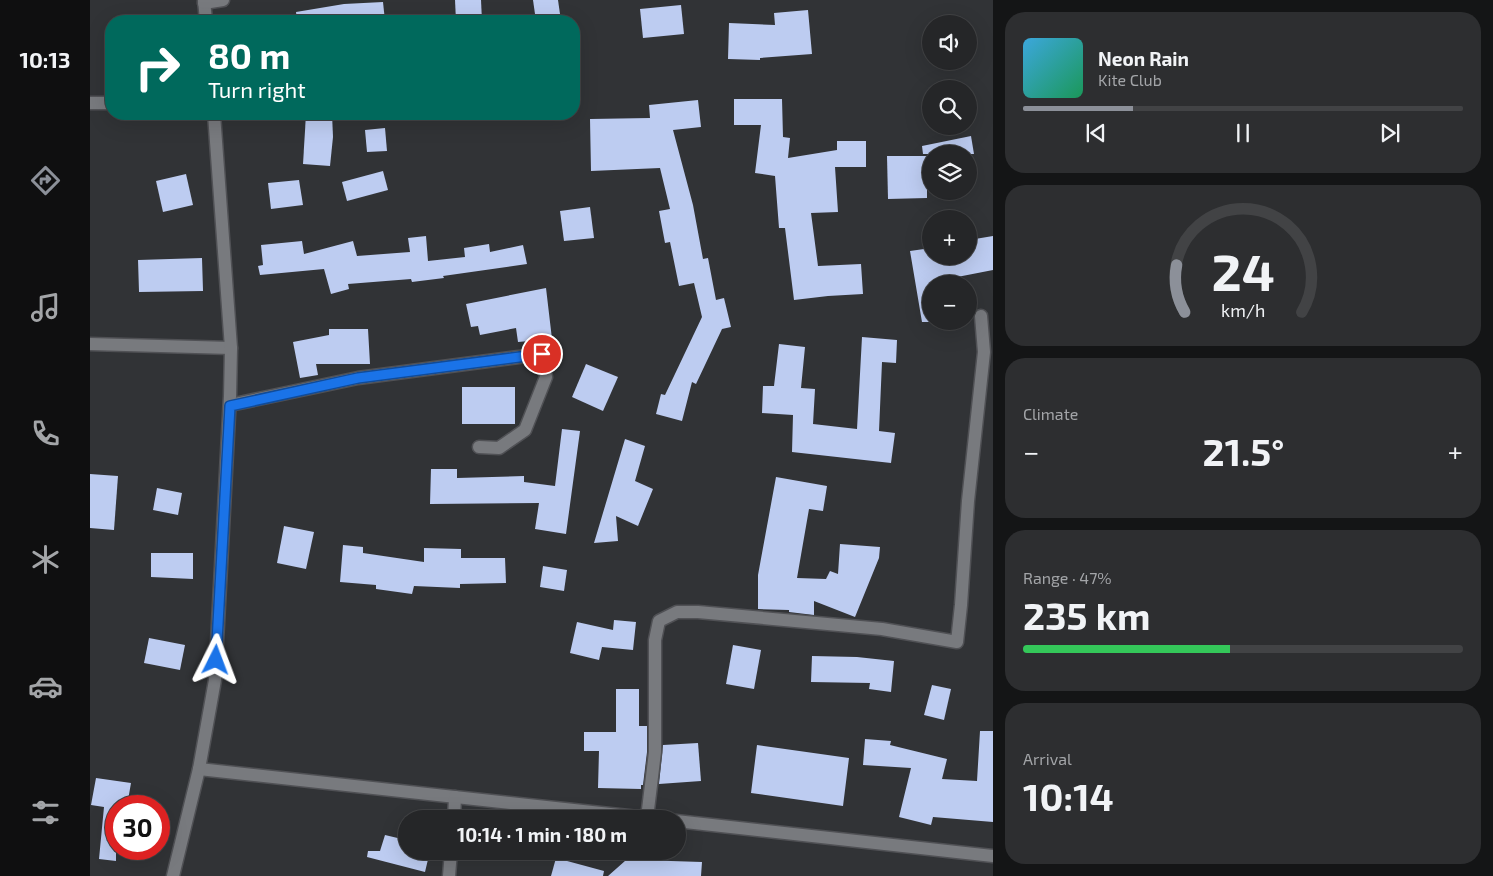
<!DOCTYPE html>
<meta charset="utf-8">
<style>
body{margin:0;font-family:"Exo 2",sans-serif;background:#2d2e30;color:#f1f3f6;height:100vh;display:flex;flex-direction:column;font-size:19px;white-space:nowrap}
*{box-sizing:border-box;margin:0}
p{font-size:16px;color:#a3a5a8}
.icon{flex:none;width:28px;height:28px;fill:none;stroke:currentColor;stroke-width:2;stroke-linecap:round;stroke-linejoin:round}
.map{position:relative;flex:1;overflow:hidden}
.drawer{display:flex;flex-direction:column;gap:12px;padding:12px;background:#141516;width:500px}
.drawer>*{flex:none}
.hud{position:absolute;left:15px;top:15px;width:475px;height:105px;border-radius:20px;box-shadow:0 5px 20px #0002,0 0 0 1px #424345;background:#00695c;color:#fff;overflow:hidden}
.controls{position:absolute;left:832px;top:15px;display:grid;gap:10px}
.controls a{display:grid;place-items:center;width:55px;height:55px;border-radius:50%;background:#252628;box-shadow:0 5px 20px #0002,0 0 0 1px #424345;font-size:25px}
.speed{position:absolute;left:15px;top:795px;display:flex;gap:10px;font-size:25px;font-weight:700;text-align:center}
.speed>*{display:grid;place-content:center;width:65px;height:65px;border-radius:50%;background:#252628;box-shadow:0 5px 20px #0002,0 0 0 1px #424345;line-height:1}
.speed .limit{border:8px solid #d22;background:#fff;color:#111}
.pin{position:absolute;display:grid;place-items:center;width:42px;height:42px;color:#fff;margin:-21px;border:2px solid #fff;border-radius:50%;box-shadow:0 1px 5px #0007}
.me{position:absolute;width:55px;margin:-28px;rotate:3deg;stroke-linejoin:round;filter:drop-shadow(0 0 4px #0008)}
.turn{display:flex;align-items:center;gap:18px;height:105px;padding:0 20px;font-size:22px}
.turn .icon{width:65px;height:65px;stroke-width:2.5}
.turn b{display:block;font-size:35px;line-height:42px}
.big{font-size:38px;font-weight:700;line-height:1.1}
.drawer .widget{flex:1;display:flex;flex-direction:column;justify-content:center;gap:8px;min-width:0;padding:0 18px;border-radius:20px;background:#2d2e30}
.drawer .dial{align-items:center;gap:0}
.dial svg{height:130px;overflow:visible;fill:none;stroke:#424345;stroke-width:7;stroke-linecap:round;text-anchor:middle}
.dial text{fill:#f1f3f6;stroke:none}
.song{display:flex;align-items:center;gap:15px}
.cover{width:60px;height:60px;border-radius:8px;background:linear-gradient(135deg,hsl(200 70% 55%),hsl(150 70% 35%))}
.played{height:5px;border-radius:2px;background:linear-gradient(90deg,#8c9099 25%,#424345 25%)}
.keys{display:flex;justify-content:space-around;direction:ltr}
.heat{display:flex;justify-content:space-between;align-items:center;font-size:28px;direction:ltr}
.charge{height:8px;border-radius:4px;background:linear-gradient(90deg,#34c759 47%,#424345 0)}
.trip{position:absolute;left:308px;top:810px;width:288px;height:50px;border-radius:25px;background:#252628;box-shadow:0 5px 20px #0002,0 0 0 1px #424345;font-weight:700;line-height:50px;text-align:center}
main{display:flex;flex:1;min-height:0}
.tab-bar{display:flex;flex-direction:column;width:90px;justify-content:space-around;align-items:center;background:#0f0f10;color:#a3a5a8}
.tab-bar .icon{width:35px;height:35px}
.tab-bar .current{color:#8c9099}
.tab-bar b{font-size:22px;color:#f1f3f6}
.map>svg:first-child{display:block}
.building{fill:#bdccf1}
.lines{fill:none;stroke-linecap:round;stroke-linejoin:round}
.minor-casing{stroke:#505155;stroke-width:15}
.minor{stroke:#787a7e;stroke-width:12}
.route-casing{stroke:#114b97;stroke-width:12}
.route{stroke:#1a73e8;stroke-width:9}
</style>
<main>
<nav class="tab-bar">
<b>10:13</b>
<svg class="icon current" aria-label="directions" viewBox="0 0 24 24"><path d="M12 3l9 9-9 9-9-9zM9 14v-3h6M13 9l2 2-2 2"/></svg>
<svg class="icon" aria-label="music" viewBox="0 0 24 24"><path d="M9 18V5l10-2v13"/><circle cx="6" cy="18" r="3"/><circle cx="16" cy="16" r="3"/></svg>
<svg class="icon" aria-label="phone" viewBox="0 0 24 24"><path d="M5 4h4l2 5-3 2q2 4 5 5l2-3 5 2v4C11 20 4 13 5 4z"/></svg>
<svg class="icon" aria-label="climate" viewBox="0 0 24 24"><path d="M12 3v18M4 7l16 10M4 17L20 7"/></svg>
<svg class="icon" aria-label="car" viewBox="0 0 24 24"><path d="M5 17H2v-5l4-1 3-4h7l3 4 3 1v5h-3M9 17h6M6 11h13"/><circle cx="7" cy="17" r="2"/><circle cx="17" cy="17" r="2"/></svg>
<svg class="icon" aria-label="filters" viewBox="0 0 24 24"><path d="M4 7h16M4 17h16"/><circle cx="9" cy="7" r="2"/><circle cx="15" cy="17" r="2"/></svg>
</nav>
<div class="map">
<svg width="903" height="876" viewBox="0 0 903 876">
<rect width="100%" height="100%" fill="#313336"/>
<g class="building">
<polygon points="365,0 391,0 392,21 366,21"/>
<polygon points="443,0 468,0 471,21 446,21"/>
<polygon points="293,2 295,21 207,21 206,12 254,4"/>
<polygon points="591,5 594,34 553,38 550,9"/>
<polygon points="718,10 722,54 670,58 670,60 638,59 639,23 685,25 684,13"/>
<polygon points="644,99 692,99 693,137 700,138 698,158 747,150 747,141 776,141 776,167 745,167 748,212 721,213 728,266 771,264 773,294 738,296 704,300 695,228 689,228 685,176 665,173 671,125 644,125"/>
<polygon points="608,100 611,127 583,130 603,205 613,259 618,258 626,300 634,298 641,327 632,329 606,384 602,382 592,421 566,414 571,394 575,395 612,317 604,283 589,286 580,242 575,243 569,211 580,209 570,168 501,171 500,119 560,118 559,105"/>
<polygon points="216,114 242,114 243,137 240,166 213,164"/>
<polygon points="295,128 297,151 277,152 275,130"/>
<polygon points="881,136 884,154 833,154 832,146"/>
<polygon points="797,156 837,156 837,198 798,199"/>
<polygon points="293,171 298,190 257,201 252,182"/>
<polygon points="96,174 103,205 73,212 66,181"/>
<polygon points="209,180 213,205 181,209 178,183"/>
<polygon points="500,207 504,238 474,241 470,211"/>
<polygon points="336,236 338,261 375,257 374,248 399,244 400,252 433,245 437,264 353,276 354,278 322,282 321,279 258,284 259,289 241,294 234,269 170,275 168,266 173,265 171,245 212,241 214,254 263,241 267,256 320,252 318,238"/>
<polygon points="903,236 903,270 857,279 857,284 841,284 841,322 832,322 820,251 841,248 841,256 879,256 879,240"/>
<polygon points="112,258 113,291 49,292 48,260"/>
<polygon points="456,288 462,339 428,342 426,328 390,335 388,326 381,327 376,304"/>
<polygon points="239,329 278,329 280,364 226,364 228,375 210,378 203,342 239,335"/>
<polygon points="772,337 807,340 806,363 792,362 789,431 805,433 801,463 702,452 703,415 672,413 673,386 684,386 689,344 715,347 711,388 725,389 723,424 767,429"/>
<polygon points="496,364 528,377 513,411 482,397"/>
<rect x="372" y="387" width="53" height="37"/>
<polygon points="472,429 490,431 476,534 445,529 449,503 340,504 341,469 367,469 367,478 434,476 434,482 465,486"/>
<polygon points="535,439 555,446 545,481 563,489 548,526 526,516 528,541 504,543"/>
<polygon points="0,474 28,476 24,530 0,528"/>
<polygon points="686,477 737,486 733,511 719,509 707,578 736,579 740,571 748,574 750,544 790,547 789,558 765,617 724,601 724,615 699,612 699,610 668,609 668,575"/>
<polygon points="67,488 92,493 88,515 63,510"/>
<polygon points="194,526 224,532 216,569 187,563"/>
<polygon points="253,545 273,547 273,553 334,562 334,548 371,549 371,558 415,558 416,583 370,584 370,588 324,586 322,594 286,589 286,585 250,582"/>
<polygon points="61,553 103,553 103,579 61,577"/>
<polygon points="453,566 477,570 474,591 450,587"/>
<polygon points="524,620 546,622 543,650 512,647 509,660 480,653 487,622 523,630"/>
<polygon points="59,638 95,645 90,670 54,663"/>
<polygon points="643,645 671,650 664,689 636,684"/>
<polygon points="722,656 767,657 804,661 801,692 779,689 780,683 721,682"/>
<polygon points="842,685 861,689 854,720 834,715"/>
<polygon points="526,689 549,689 549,726 557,726 557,752 553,785 551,785 551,789 508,788 509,751 494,751 494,732 526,732"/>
<polygon points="890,731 903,731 903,822 843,817 841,825 809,817 821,768 773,765 775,739 801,741 800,745 857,759 852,779 887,781"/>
<polygon points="608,743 611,781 569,784 573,745"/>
<polygon points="667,745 759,758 753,806 661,793"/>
<polygon points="6,778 41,783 37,806 26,806 26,861 9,859 14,807 1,805"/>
<polygon points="295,835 316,840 316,851 340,851 335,872 277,857 278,851 290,851"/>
<polygon points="544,853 550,860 612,862 611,876 518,876"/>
<polygon points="466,858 514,871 513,876 461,876"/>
</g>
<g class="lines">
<g class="minor-casing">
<g id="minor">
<polyline points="114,0 116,21"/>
<polyline points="114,3 133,0"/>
<polyline points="0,103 21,103"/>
<polyline points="0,344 141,348"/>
<polyline points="140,405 268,378 452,354 456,377 435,430 409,448 389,447"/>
<polyline points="109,769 566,819"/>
<polyline points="557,818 565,752 565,640 569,621 587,612 608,612 792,629 867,642 871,605 878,501 894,352 891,316"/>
<polyline points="364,819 365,797"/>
<polyline points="586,821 903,856"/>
<polyline points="83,876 109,769 125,680 140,396 141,348 124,114"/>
<polyline points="359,876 361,851"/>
</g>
</g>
<use href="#minor" class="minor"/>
</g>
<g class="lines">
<g class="route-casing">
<polyline id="route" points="126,660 140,406 268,378 452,354"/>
</g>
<use href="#route" class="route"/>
</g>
</svg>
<div class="controls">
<a><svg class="icon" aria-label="sound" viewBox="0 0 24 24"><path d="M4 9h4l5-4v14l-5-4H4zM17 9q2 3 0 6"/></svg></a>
<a><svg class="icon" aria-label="search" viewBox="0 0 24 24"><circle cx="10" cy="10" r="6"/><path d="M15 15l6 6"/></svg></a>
<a><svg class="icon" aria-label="layers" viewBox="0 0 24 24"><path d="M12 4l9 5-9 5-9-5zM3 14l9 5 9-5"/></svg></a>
<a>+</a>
<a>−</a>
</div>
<div class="speed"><div class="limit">30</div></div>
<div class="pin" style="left:452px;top:354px;background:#d93025"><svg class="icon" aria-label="arrive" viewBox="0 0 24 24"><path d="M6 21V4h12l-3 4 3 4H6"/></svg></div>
<svg class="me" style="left:126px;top:660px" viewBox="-20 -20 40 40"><path d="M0-17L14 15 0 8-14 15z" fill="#1a73e8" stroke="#fff" stroke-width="4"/></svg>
<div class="trip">10:14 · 1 min · 180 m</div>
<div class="hud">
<div class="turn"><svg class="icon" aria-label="right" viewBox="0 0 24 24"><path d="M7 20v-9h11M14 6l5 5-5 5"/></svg><div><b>80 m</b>Turn right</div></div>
</div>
</div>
<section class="drawer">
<div class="widget">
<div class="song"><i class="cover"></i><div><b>Neon Rain</b><p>Kite Club</p></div></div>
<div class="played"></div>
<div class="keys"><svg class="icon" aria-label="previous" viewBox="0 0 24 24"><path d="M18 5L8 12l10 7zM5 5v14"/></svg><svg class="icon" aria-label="pause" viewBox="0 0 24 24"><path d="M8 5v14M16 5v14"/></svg><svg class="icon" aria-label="next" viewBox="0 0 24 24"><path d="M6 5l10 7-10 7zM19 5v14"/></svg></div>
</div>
<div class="widget dial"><svg viewBox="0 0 100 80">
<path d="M14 69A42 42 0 1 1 86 69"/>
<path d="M14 69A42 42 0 0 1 9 40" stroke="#8c9099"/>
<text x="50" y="56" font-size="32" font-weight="700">24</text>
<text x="50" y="72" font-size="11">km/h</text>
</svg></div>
<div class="widget"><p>Climate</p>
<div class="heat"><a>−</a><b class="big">21.5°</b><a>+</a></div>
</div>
<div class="widget"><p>Range · 47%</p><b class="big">235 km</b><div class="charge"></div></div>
<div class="widget"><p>Arrival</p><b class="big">10:14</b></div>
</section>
</main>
